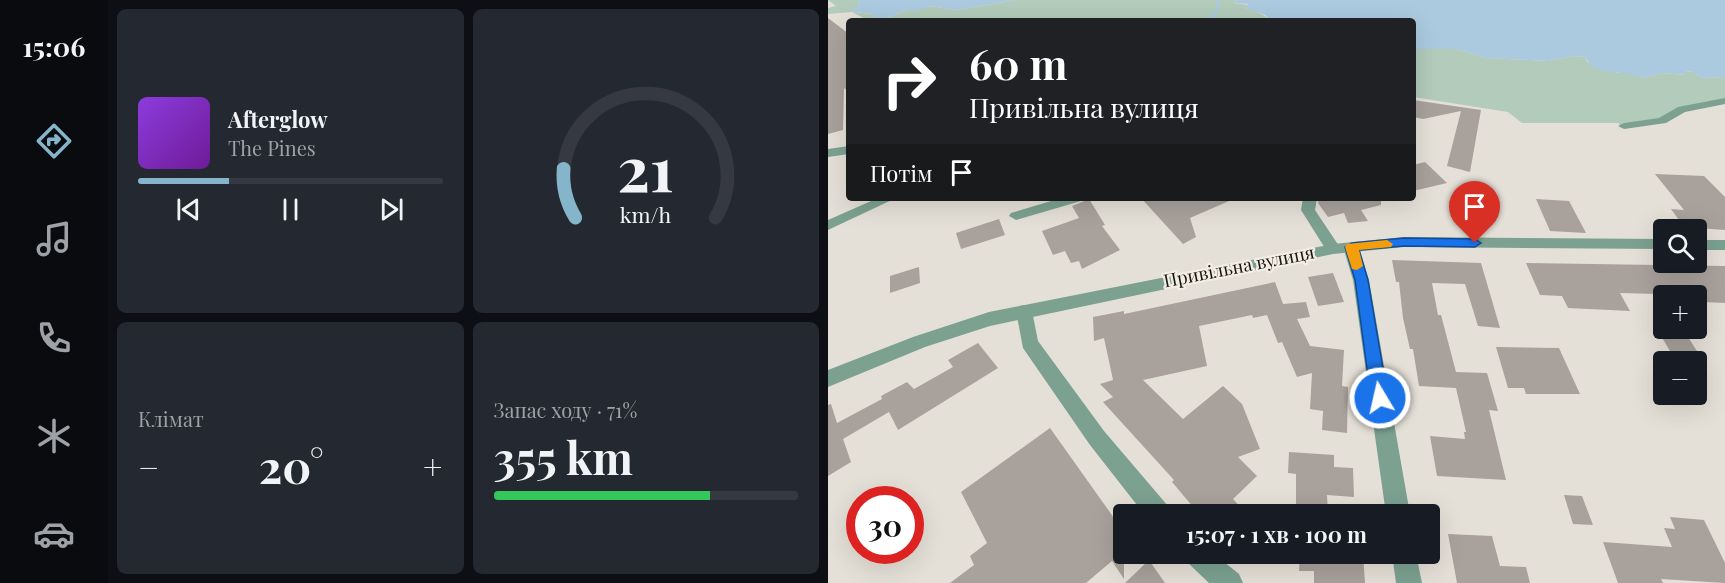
<!DOCTYPE html>
<html lang="uk">
<meta charset="utf-8">
<style>
body{margin:0;font-family:"Playfair Display",serif;background:#242831;color:#f1f3f6;height:100vh;display:flex;flex-direction:column;font-size:22px;white-space:nowrap}
*{box-sizing:border-box;margin:0}
p{font-size:20px;color:#9ea1a6}
.icon{flex:none;width:33px;height:33px;fill:none;stroke:currentColor;stroke-width:2;stroke-linecap:round;stroke-linejoin:round}
.map{position:relative;flex:1;overflow:hidden}
.drawer{display:flex;flex-direction:column;gap:9px;padding:9px;background:#0d0f14;width:720px}
.drawer>*{flex:none}
.top-card{position:absolute;left:18px;top:18px;width:570px;height:183px;border-radius:6px;box-shadow:0 6px 24px #0002;background:#202124;color:#fff;overflow:hidden}
.buttons{position:absolute;left:825px;top:219px;display:grid;gap:12px}
.buttons a{display:grid;place-items:center;width:54px;height:54px;border-radius:6px;background:#171b24;box-shadow:0 6px 24px #0002;font-size:30px}
.speed{position:absolute;left:18px;top:486px;display:flex;gap:12px;font-size:30px;font-weight:700;text-align:center}
.speed>*{display:grid;place-content:center;width:78px;height:78px;border-radius:50%;background:#171b24;box-shadow:0 6px 24px #0002;line-height:1}
.speed .limit{border:9px solid #d22;background:#fff;color:#111}
.pin{position:absolute;display:grid;place-items:center;width:51px;height:51px;color:#fff;margin:-62px -26px;border-radius:50% 50% 50% 0;rotate:-45deg;box-shadow:0 0 6px #0007}
.pin .icon{rotate:45deg}
.me{position:absolute;width:66px;margin:-33px;rotate:351deg;stroke-linejoin:round;filter:drop-shadow(0 0 4px #0008)}
.turn{display:flex;align-items:center;gap:21px;height:126px;padding:0 24px;font-size:27px}
.turn .icon{width:78px;height:78px;stroke-width:2.5}
.turn b{display:block;font-size:42px;line-height:51px}
.then{display:flex;align-items:center;height:57px;padding:0 24px;background:#0003;gap:12px;font-size:22px}
.big{font-size:45px;font-weight:700;line-height:1.1}
.drawer .tile{flex:1;display:flex;flex-direction:column;justify-content:center;gap:9px;min-width:0;padding:0 21px;border-radius:9px;background:#242831}
.drawer .dial{align-items:center;gap:0}
.dial svg{height:156px;overflow:visible;fill:none;stroke:#363941;stroke-width:7;stroke-linecap:round;text-anchor:middle}
.dial text{fill:#f1f3f6;stroke:none}
.song{display:flex;align-items:center;gap:18px}
.cover{width:72px;height:72px;border-radius:9px;background:linear-gradient(135deg,hsl(270 70% 55%),hsl(280 70% 35%))}
.played{height:6px;border-radius:3px;background:linear-gradient(90deg,#85b5cb 30%,#363941 30%)}
.keys{display:flex;justify-content:space-around;direction:ltr}
.heat{display:flex;justify-content:space-between;align-items:center;font-size:33px;direction:ltr}
.charge{height:9px;border-radius:4px;background:linear-gradient(90deg,#34c759 71%,#363941 0)}
.drawer .tiles{flex:1;display:grid;gap:9px;grid-template-columns:repeat(2,1fr)}
.trip{position:absolute;left:285px;top:504px;width:327px;height:60px;border-radius:6px;background:#171b24;box-shadow:0 6px 24px #0002;font-weight:700;line-height:60px;text-align:center}
main{display:flex;flex:1;min-height:0}
.dock{display:flex;flex-direction:column;width:108px;justify-content:space-around;align-items:center;background:#090b0e;color:#9ea1a6}
.dock .icon{width:42px;height:42px}
.dock .current{color:#85b5cb}
.dock b{font-size:27px;color:#f1f3f6}
.map>svg:first-child{display:block}
.green{fill:#b2cbba}
.water{fill:#abcadf}
.lines{fill:none;stroke-linecap:round;stroke-linejoin:round}
.stream{stroke:#abcadf;stroke-width:3}
.building{fill:#a9a19b}
.minor{fill:#7ca191;fill-rule:evenodd}
.tertiary{fill:#7ca191;fill-rule:evenodd}
.route{fill:#1a73e8;stroke:#114b97;stroke-width:1.5}
.slow{fill:#f59e0b}
.labels{text-anchor:middle;stroke-width:4.5;stroke-linejoin:round;paint-order:stroke}
.street-label{font-size:18px;fill:#181613;stroke:#f3ede4}
</style>
<main>
<nav class="dock">
<b>15:06</b>
<svg class="icon current" aria-label="directions" viewBox="0 0 24 24"><path d="M12 3l9 9-9 9-9-9zM9 14v-3h6M13 9l2 2-2 2"/></svg>
<svg class="icon" aria-label="music" viewBox="0 0 24 24"><path d="M9 18V5l10-2v13"/><circle cx="6" cy="18" r="3"/><circle cx="16" cy="16" r="3"/></svg>
<svg class="icon" aria-label="phone" viewBox="0 0 24 24"><path d="M5 4h4l2 5-3 2q2 4 5 5l2-3 5 2v4C11 20 4 13 5 4z"/></svg>
<svg class="icon" aria-label="climate" viewBox="0 0 24 24"><path d="M12 3v18M4 7l16 10M4 17L20 7"/></svg>
<svg class="icon" aria-label="car" viewBox="0 0 24 24"><path d="M5 17H2v-5l4-1 3-4h7l3 4 3 1v5h-3M9 17h6M6 11h13"/><circle cx="7" cy="17" r="2"/><circle cx="17" cy="17" r="2"/></svg>
</nav>
<section class="drawer">
<div class="tiles">
<div class="tile">
<div class="song"><i class="cover"></i><div><b>Afterglow</b><p>The Pines</p></div></div>
<div class="played"></div>
<div class="keys"><svg class="icon" aria-label="previous" viewBox="0 0 24 24"><path d="M18 5L8 12l10 7zM5 5v14"/></svg><svg class="icon" aria-label="pause" viewBox="0 0 24 24"><path d="M8 5v14M16 5v14"/></svg><svg class="icon" aria-label="next" viewBox="0 0 24 24"><path d="M6 5l10 7-10 7zM19 5v14"/></svg></div>
</div>
<div class="tile dial"><svg viewBox="0 0 100 80">
<path d="M14 69A42 42 0 1 1 86 69"/>
<path d="M14 69A42 42 0 0 1 8 44" stroke="#85b5cb"/>
<text x="50" y="56" font-size="32" font-weight="700">21</text>
<text x="50" y="72" font-size="11">km/h</text>
</svg></div>
<div class="tile"><p>Клімат</p>
<div class="heat"><a>−</a><b class="big">20°</b><a>+</a></div>
</div>
<div class="tile"><p>Запас ходу · 71%</p><b class="big">355 km</b><div class="charge"></div></div>
</div>
</section>
<div class="map">
<svg width="897" height="583" viewBox="0 0 897 583">
<rect width="100%" height="100%" fill="#e5e0d7"/>
<g class="green">
<path d="M0,0H30L31,6L24,12L45,14L48,20H54L79,10L103,6L128,10L188,0H406L410,1L405,3L421,5L418,8C427,11 436,14 443,21H41L24,12L0,14V8L8,6Z"/>
<polygon points="585,48 628,49 658,58 721,61 745,56 757,57 759,62 790,73 805,73 814,78 835,73 856,75 856,71 866,72 874,78 897,77 897,103 858,110 837,122 795,128 790,123 694,123 680,112 585,97"/>
</g>
<g class="water">
<polygon points="30,0 188,0 128,10 103,6 87,11 79,10 54,20 48,20 45,14 24,12 22,11 31,6"/>
<path d="M406,0H897V77L874,78L866,72L857,71V75L835,73L814,78C797,68 767,79 757,57L745,56L721,61L658,58L628,49H585V21H443L437,15L418,8L420,4L405,3L409,1Z"/>
</g>
<g class="lines">
<polyline class="stream" points="379,21 388,12 391,0"/>
</g>
<g class="building">
<polygon points="0,18 21,34 21,92 16,88 15,130 0,134"/>
<polygon points="585,100 653,110 642,172 619,166 633,111 595,119 585,117"/>
<polygon points="597,162 619,183 585,191 585,165"/>
<polygon points="827,174 876,176 897,197 897,230 856,227 843,209 856,210"/>
<polygon points="313,198 408,198 362,218 368,237 355,244"/>
<polygon points="491,198 553,198 553,205 533,210 540,221 520,223 516,213 500,217 490,203"/>
<polygon points="261,199 277,225 274,226 292,250 254,269 251,261 243,263 237,251 225,255 214,231 251,218 244,206"/>
<polygon points="708,199 741,201 758,233 722,231"/>
<polygon points="171,219 177,235 133,249 128,233"/>
<polygon points="564,260 653,263 672,328 650,326 637,284 604,283 610,315 613,315 628,372 659,373 670,411 661,410 678,480 609,476 602,436 637,439 636,432 638,432 628,388 591,386 585,349 582,349 575,318 571,282 568,282"/>
<polygon points="698,263 897,266 897,303 874,302 868,295 792,293 802,311 740,308 734,296 712,295"/>
<polygon points="91,267 92,283 62,293 62,276"/>
<polygon points="505,273 516,302 490,306 480,277"/>
<polygon points="447,282 455,304 478,302 482,317 469,319 482,346 516,350 514,386 520,387 519,433 494,430 495,411 482,409 484,373 469,377 454,342 450,343 439,315 425,318 424,315 371,326 379,366 315,380 355,419 395,386 414,404 432,449 410,457 429,476 405,499 419,514 371,514 344,482 346,480 275,402 285,397 272,384 285,380 276,338 266,341 265,317 296,311 296,314"/>
<polygon points="833,336 860,337 876,362 848,361"/>
<polygon points="150,343 170,368 70,430 61,412 15,439 23,462 0,476 0,405 3,404 9,423 54,399 53,396 79,382 86,389 125,367 120,360"/>
<polygon points="668,347 731,348 752,394 698,394 696,388 680,388"/>
<polygon points="222,428 286,518 289,516 296,525 296,579 284,561 258,583 122,583 146,565 142,556 159,543 133,492"/>
<polygon points="461,452 506,455 506,467 525,468 526,497 499,495 500,514 468,514 468,474 460,473"/>
<polygon points="736,495 754,496 765,525 745,524"/>
<polygon points="842,517 876,520 897,563 897,583 833,579 835,583 790,583 775,542 844,547 836,528 847,529"/>
<polygon points="620,534 664,536 672,566 698,567 702,583 629,583"/>
<polygon points="472,554 535,554 537,583 486,583 486,571 471,571"/>
<polygon points="321,560 337,583 297,583"/>
</g>
<g class="lines">
<g class="minor">
<polygon points="897,98 897,104 857,112 838,123 796,129 790,126 796,123 831,118 850,107"/>
<polygon points="21,146 21,154 0,157 0,149"/>
<polygon points="50,198 68,198 0,230 0,220"/>
<polygon points="233,198 255,198 253,201 188,220 181,216 183,213"/>
<polygon points="475,198 489,198 487,210 513,249 510,253 500,253 473,210"/>
<polygon points="523,242 531,247 541,280 582,514 558,514 525,280 515,247"/>
<polygon points="197,305 203,306 210,341 276,431 340,506 344,514 316,514 262,445 195,348 188,311 191,306"/>
<polygon points="357,554 386,554 411,574 415,583 381,583 360,563"/>
<polygon points="564,554 588,554 594,583 568,583"/>
</g>
<g class="tertiary">
<polygon points="576,237 836,239 836,249 576,247 505,254 162,326 97,347 0,387 0,370 85,337 161,312 505,244"/>
<rect x="868" y="240" width="29" height="10"/>
</g>
</g>
<polygon class="route" points="576,238 647,239 653,243 647,247 576,246 531,250 540,280 560,398 557,403 552,405 546,403 543,398 527,280 517,247 524,243"/>
<polygon class="slow" points="559,240 565,244 563,247 531,250 535,266 529,270 524,269 517,247 519,244"/>
<g class="labels">
<g class="street-label">
<text transform="translate(411 267) rotate(-11)" y="6">Привільна вулиця</text>
</g>
</g>
</svg>
<div class="buttons">
<a><svg class="icon" aria-label="search" viewBox="0 0 24 24"><circle cx="10" cy="10" r="6"/><path d="M15 15l6 6"/></svg></a>
<a>+</a>
<a>−</a>
</div>
<div class="speed"><div class="limit">30</div></div>
<div class="pin" style="left:647px;top:243px;background:#d93025"><svg class="icon" aria-label="arrive" viewBox="0 0 24 24"><path d="M6 21V4h12l-3 4 3 4H6"/></svg></div>
<svg class="me" style="left:552px;top:398px" viewBox="-20 -20 40 40"><circle r="17" fill="#1a73e8" stroke="#fff" stroke-width="3"/><path d="M0-11L8 9 0 5-8 9z" fill="#fff"/></svg>
<div class="trip">15:07 · 1 хв · 100 m</div>
<div class="top-card">
<div class="turn"><svg class="icon" aria-label="right" viewBox="0 0 24 24"><path d="M7 20v-9h11M14 6l5 5-5 5"/></svg><div><b>60 m</b>Привільна вулиця</div></div>
<div class="then">Потім<svg class="icon" aria-label="arrive" viewBox="0 0 24 24"><path d="M6 21V4h12l-3 4 3 4H6"/></svg></div>
</div>
</div>
</main>
